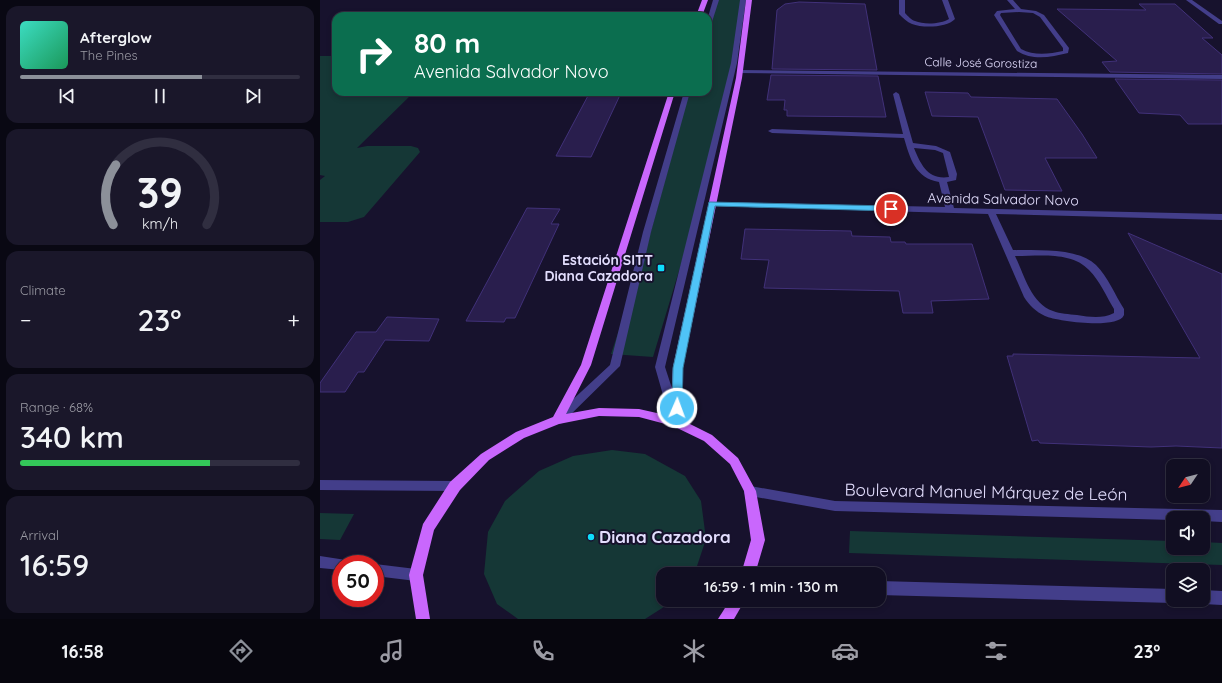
<!DOCTYPE html>
<meta charset="utf-8">
<style>
body{margin:0;font-family:Quicksand,sans-serif;background:#1a172a;color:#f1f3f6;height:100vh;display:flex;flex-direction:column;font-size:15px;white-space:nowrap}
*{box-sizing:border-box;margin:0}
p{font-size:13px;color:#9c9ca5}
.icon{flex:none;width:22px;height:22px;fill:none;stroke:currentColor;stroke-width:2;stroke-linecap:round;stroke-linejoin:round}
.map{position:relative;flex:1;overflow:hidden}
.sheet{display:flex;flex-direction:column;gap:6px;padding:6px;background:#090813;width:320px}
.sheet>*{flex:none}
.hud{position:absolute;left:12px;top:12px;width:380px;height:84px;border-radius:12px;box-shadow:0 2px 6px #0003,0 0 0 1px #302e40;background:#0b6e4f;color:#fff;overflow:hidden}
.needle{width:26px;rotate:235deg}
.buttons{position:absolute;left:846px;top:459px;display:grid;gap:8px}
.buttons a{display:grid;place-items:center;width:44px;height:44px;border-radius:8px;background:#110e22;box-shadow:0 2px 6px #0003,0 0 0 1px #302e40;font-size:20px}
.speed{position:absolute;left:12px;top:555px;display:flex;gap:8px;font-size:20px;font-weight:700;text-align:center}
.speed>*{display:grid;place-content:center;width:52px;height:52px;border-radius:50%;background:#110e22;box-shadow:0 2px 6px #0003,0 0 0 1px #302e40;line-height:1}
.speed .limit{border:6px solid #d22;background:#fff;color:#111}
.pin{position:absolute;display:grid;place-items:center;width:34px;height:34px;color:#fff;margin:-17px;border:2px solid #fff;border-radius:50%;box-shadow:0 1px 4px #0007}
.me{position:absolute;width:44px;margin:-22px;rotate:2deg;stroke-linejoin:round;filter:drop-shadow(0 0 3px #0008)}
.turn{display:flex;align-items:center;gap:14px;height:84px;padding:0 16px;font-size:18px}
.turn .icon{width:52px;height:52px;stroke-width:2.5}
.turn b{display:block;font-size:28px;line-height:34px}
.big{font-size:30px;font-weight:600;line-height:1.1}
.sheet .tile{flex:1;display:flex;flex-direction:column;justify-content:center;gap:6px;min-width:0;padding:0 14px;border-radius:12px;background:#1a172a}
.sheet .dial{align-items:center;gap:0}
.dial svg{height:104px;overflow:visible;fill:none;stroke:#302e40;stroke-width:7;stroke-linecap:round;text-anchor:middle}
.dial text{fill:#f1f3f6;stroke:none}
.song{display:flex;align-items:center;gap:12px}
.cover{width:48px;height:48px;border-radius:6px;background:linear-gradient(135deg,hsl(170 70% 55%),hsl(150 70% 35%))}
.played{height:4px;border-radius:2px;background:linear-gradient(90deg,#8c9099 65%,#302e40 65%)}
.keys{display:flex;justify-content:space-around;direction:ltr}
.heat{display:flex;justify-content:space-between;align-items:center;font-size:22px;direction:ltr}
.charge{height:6px;border-radius:3px;background:linear-gradient(90deg,#34c759 68%,#302e40 0)}
.trip{position:absolute;left:336px;top:567px;width:230px;height:40px;border-radius:12px;background:#110e22;box-shadow:0 2px 6px #0003,0 0 0 1px #302e40;font-weight:600;line-height:40px;text-align:center}
.menu{display:flex;height:64px;justify-content:space-around;align-items:center;background:#07060e;color:#9c9ca5}
.menu .icon{width:28px;height:28px}
.menu .active{color:#8c9099}
.menu b{font-size:18px;color:#f1f3f6}
main{display:flex;flex:1;min-height:0}
.map>svg:first-child{display:block}
.green{fill:#153736}
.building{fill:#291e4d;stroke:#413179}
.lines{fill:none;stroke-linecap:round;stroke-linejoin:round}
.minor{fill:#433e8a;fill-rule:evenodd}
.major{fill:#c967fd;fill-rule:evenodd}
.route{fill:#4fc3f7;stroke:#337fa1}
.poi-dot{fill:#0eddfb;stroke:#17122d;stroke-width:1.5}
.labels{text-anchor:middle;stroke-width:4;stroke-linejoin:round;paint-order:stroke}
.far-street-label{font-size:12px;fill:#e3defe;stroke:#17122d}
.street-label{font-size:14px;fill:#e3defe;stroke:#17122d}
.poi-label{font-size:14px;font-weight:bold;fill:#e3defe;stroke:#17122d;text-anchor:end}
.near-street-label{font-size:17px;fill:#e3defe;stroke:#17122d}
.near-poi-label{font-size:17px;font-weight:bold;fill:#e3defe;stroke:#17122d;text-anchor:start}
</style>
<main>
<section class="sheet">
<div class="tile">
<div class="song"><i class="cover"></i><div><b>Afterglow</b><p>The Pines</p></div></div>
<div class="played"></div>
<div class="keys"><svg class="icon" aria-label="previous" viewBox="0 0 24 24"><path d="M18 5L8 12l10 7zM5 5v14"/></svg><svg class="icon" aria-label="pause" viewBox="0 0 24 24"><path d="M8 5v14M16 5v14"/></svg><svg class="icon" aria-label="next" viewBox="0 0 24 24"><path d="M6 5l10 7-10 7zM19 5v14"/></svg></div>
</div>
<div class="tile dial"><svg viewBox="0 0 100 80">
<path d="M14 69A42 42 0 1 1 86 69"/>
<path d="M14 69A42 42 0 0 1 16 23" stroke="#8c9099"/>
<text x="50" y="56" font-size="32" font-weight="700">39</text>
<text x="50" y="72" font-size="11">km/h</text>
</svg></div>
<div class="tile"><p>Climate</p>
<div class="heat"><a>−</a><b class="big">23°</b><a>+</a></div>
</div>
<div class="tile"><p>Range · 68%</p><b class="big">340 km</b><div class="charge"></div></div>
<div class="tile"><p>Arrival</p><b class="big">16:59</b></div>
</section>
<div class="map">
<svg width="902" height="619" viewBox="0 0 902 619">
<rect width="100%" height="100%" fill="#17122d"/>
<g class="green">
<polygon points="395,0 421,0 413,60 377,211 333,357 291,354 328,242 369,92 388,92 388,25"/>
<polygon points="0,56 16,56 16,92 94,92 37,148 47,146 91,146 98,148 100,152 44,217 28,222 0,222 0,180 5,176 0,175"/>
<polygon points="292,450 325,454 365,476 381,501 386,539 375,572 373,574 343,574 343,600 351,600 347,605 325,619 198,619 177,604 164,574 168,532 185,501 219,471 253,456"/>
<polygon points="0,513 34,514 20,540 0,539"/>
<polygon points="530,531 853,541 853,548 883,548 883,542 902,543 902,565 529,553"/>
</g>
<g class="building">
<polygon points="479,2 545,4 557,70 452,69 457,10 465,4"/>
<polygon points="819,4 855,4 893,38 882,38 902,55 902,74 790,72 782,62 797,61 737,9 826,10"/>
<polygon points="451,75 558,76 566,117 467,116 467,110 464,110 465,100 447,100"/>
<polygon points="795,79 902,80 902,124 868,124 860,115 819,113"/>
<polygon points="270,92 301,93 271,157 236,156"/>
<polygon points="605,92 648,93 651,97 737,99 762,134 777,158 725,158 742,191 685,190 658,117 612,116"/>
<polygon points="207,208 240,209 231,224 239,224 195,318 186,318 184,322 146,321"/>
<polygon points="425,229 531,231 532,236 570,237 571,242 585,242 586,244 652,244 669,299 611,301 613,313 583,313 579,291 444,288 449,260 421,259"/>
<polygon points="808,233 902,274 902,448 856,446 831,447 720,443 718,440 712,441 687,356 693,356 693,354 880,358"/>
<polygon points="67,317 119,319 109,341 65,340 44,372 38,372 25,392 0,392 0,383 36,332 56,332"/>
</g>
<g class="lines">
<g class="minor">
<polygon points="393,0 399,0 391,25 388,27 388,17"/>
<polygon points="420,0 426,0 417,63 345,367 361,416 359,419 355,420 351,419 349,416 335,367 411,63"/>
<path d="M579,0H585V13C588,16 591,20 595,21C604,25 621,24 629,19L622,0H628L635,19C627,28 602,28 592,24C587,22 583,18 579,14Z"/>
<path d="M687,0H693L701,9L716,11L724,15L749,48L748,53C731,57 713,61 697,51L674,15L677,11L695,9ZM699,12L713,13L720,17L743,48V51C729,54 714,56 701,49L680,15L681,13Z"/>
<polygon points="866,0 872,0 902,21 902,24 899,24"/>
<polygon points="419,70 902,75 902,79 417,73 417,71"/>
<polygon points="364,92 370,92 331,232 300,366 242,423 238,424 234,423 232,420 234,417 290,365 323,232"/>
<path d="M576,92L579,94L593,143L616,146L630,152L637,174L636,180L627,182L634,208L902,214V220L676,214L693,250C717,251 757,247 776,265C788,277 795,295 804,309C804,310 804,315 804,315C798,330 736,321 725,316C716,312 709,305 704,297L668,214L392,206L388,204L392,202L625,207L619,182C595,178 590,158 584,138L452,133L448,131L452,129L583,134L573,94ZM594,148L615,150L623,153L629,177C608,180 601,165 594,148ZM695,256C718,256 752,251 769,270C780,281 786,296 794,309V313C782,319 770,317 757,315C749,314 740,314 733,311C711,304 704,274 695,256Z"/>
<polygon points="0,480 135,481 140,482 141,486 140,490 135,491 0,490"/>
<polygon points="430,486 515,501 902,510 902,522 883,521 883,518 853,518 853,520 515,511 425,495 424,491 425,487"/>
<polygon points="0,556 26,560 28,564 21,564 21,570 0,568"/>
<polygon points="54,564 55,564 96,569 101,570 103,575 101,580 96,581 55,576"/>
<polygon points="559,581 853,589 853,600 858,600 853,603 559,595"/>
<polygon points="883,590 902,591 902,605 883,604 878,602 877,600 883,600"/>
</g>
<g class="major">
<polygon points="382,0 388,0 382,16 376,16"/>
<polygon points="426,0 432,0 422,78 363,367 362,420 392,435 418,458 436,491 445,540 435,574 421,574 431,540 424,491 410,464 384,441 353,426 319,417 279,416 239,424 204,438 169,460 140,490 114,530 103,575 110,619 96,619 89,575 103,524 130,482 161,454 196,432 233,417 261,365 349,92 355,92 271,365 246,414 279,408 319,409 350,416 353,367 416,78"/>
<polygon points="410,600 425,600 414,619 398,619"/>
</g>
</g>
<polygon class="route" points="389,202 571,206 575,209 571,211 395,206 363,368 362,408 361,411 353,411 352,408 353,368"/>
<g class="poi-dot">
<rect x="337" y="264" width="8" height="8" rx="2"/>
<circle cx="271" cy="537" r="4"/>
</g>
<g class="labels">
<g class="far-street-label">
<text transform="translate(661 63) rotate(1)" y="4">Calle José Gorostiza</text>
</g>
<g class="street-label">
<text transform="translate(683 199) rotate(1)" y="5">Avenida Salvador Novo</text>
</g>
<g class="poi-label">
<text x="333" y="265">Estación SITT<tspan x="333" dy="16">Diana Cazadora</tspan></text>
</g>
<g class="near-street-label">
<text transform="translate(666 492) rotate(1)" y="6">Boulevard Manuel Márquez de León</text>
</g>
<g class="near-poi-label">
<text x="279" y="543">Diana Cazadora</text>
</g>
</g>
</svg>
<div class="buttons">
<a><svg class="needle" viewBox="-14 -14 28 28"><path d="M0-13l5 13h-10z" fill="#e53935"/><path d="M0 13l5-13h-10z" fill="#9c9ca5"/></svg></a>
<a><svg class="icon" aria-label="sound" viewBox="0 0 24 24"><path d="M4 9h4l5-4v14l-5-4H4zM17 9q2 3 0 6"/></svg></a>
<a><svg class="icon" aria-label="layers" viewBox="0 0 24 24"><path d="M12 4l9 5-9 5-9-5zM3 14l9 5 9-5"/></svg></a>
</div>
<div class="speed"><div class="limit">50</div></div>
<div class="pin" style="left:571px;top:209px;background:#d93025"><svg class="icon" aria-label="arrive" viewBox="0 0 24 24"><path d="M6 21V4h12l-3 4 3 4H6"/></svg></div>
<svg class="me" style="left:357px;top:408px" viewBox="-20 -20 40 40"><circle r="17" fill="#4fc3f7" stroke="#fff" stroke-width="3"/><path d="M0-11L8 9 0 5-8 9z" fill="#fff"/></svg>
<div class="trip">16:59 · 1 min · 130 m</div>
<div class="hud">
<div class="turn"><svg class="icon" aria-label="right" viewBox="0 0 24 24"><path d="M7 20v-9h11M14 6l5 5-5 5"/></svg><div><b>80 m</b>Avenida Salvador Novo</div></div>
</div>
</div>
</main>
<nav class="menu">
<b>16:58</b>
<svg class="icon active" aria-label="directions" viewBox="0 0 24 24"><path d="M12 3l9 9-9 9-9-9zM9 14v-3h6M13 9l2 2-2 2"/></svg>
<svg class="icon" aria-label="music" viewBox="0 0 24 24"><path d="M9 18V5l10-2v13"/><circle cx="6" cy="18" r="3"/><circle cx="16" cy="16" r="3"/></svg>
<svg class="icon" aria-label="phone" viewBox="0 0 24 24"><path d="M5 4h4l2 5-3 2q2 4 5 5l2-3 5 2v4C11 20 4 13 5 4z"/></svg>
<svg class="icon" aria-label="climate" viewBox="0 0 24 24"><path d="M12 3v18M4 7l16 10M4 17L20 7"/></svg>
<svg class="icon" aria-label="car" viewBox="0 0 24 24"><path d="M5 17H2v-5l4-1 3-4h7l3 4 3 1v5h-3M9 17h6M6 11h13"/><circle cx="7" cy="17" r="2"/><circle cx="17" cy="17" r="2"/></svg>
<svg class="icon" aria-label="filters" viewBox="0 0 24 24"><path d="M4 7h16M4 17h16"/><circle cx="9" cy="7" r="2"/><circle cx="15" cy="17" r="2"/></svg>
<b>23°</b>
</nav>
